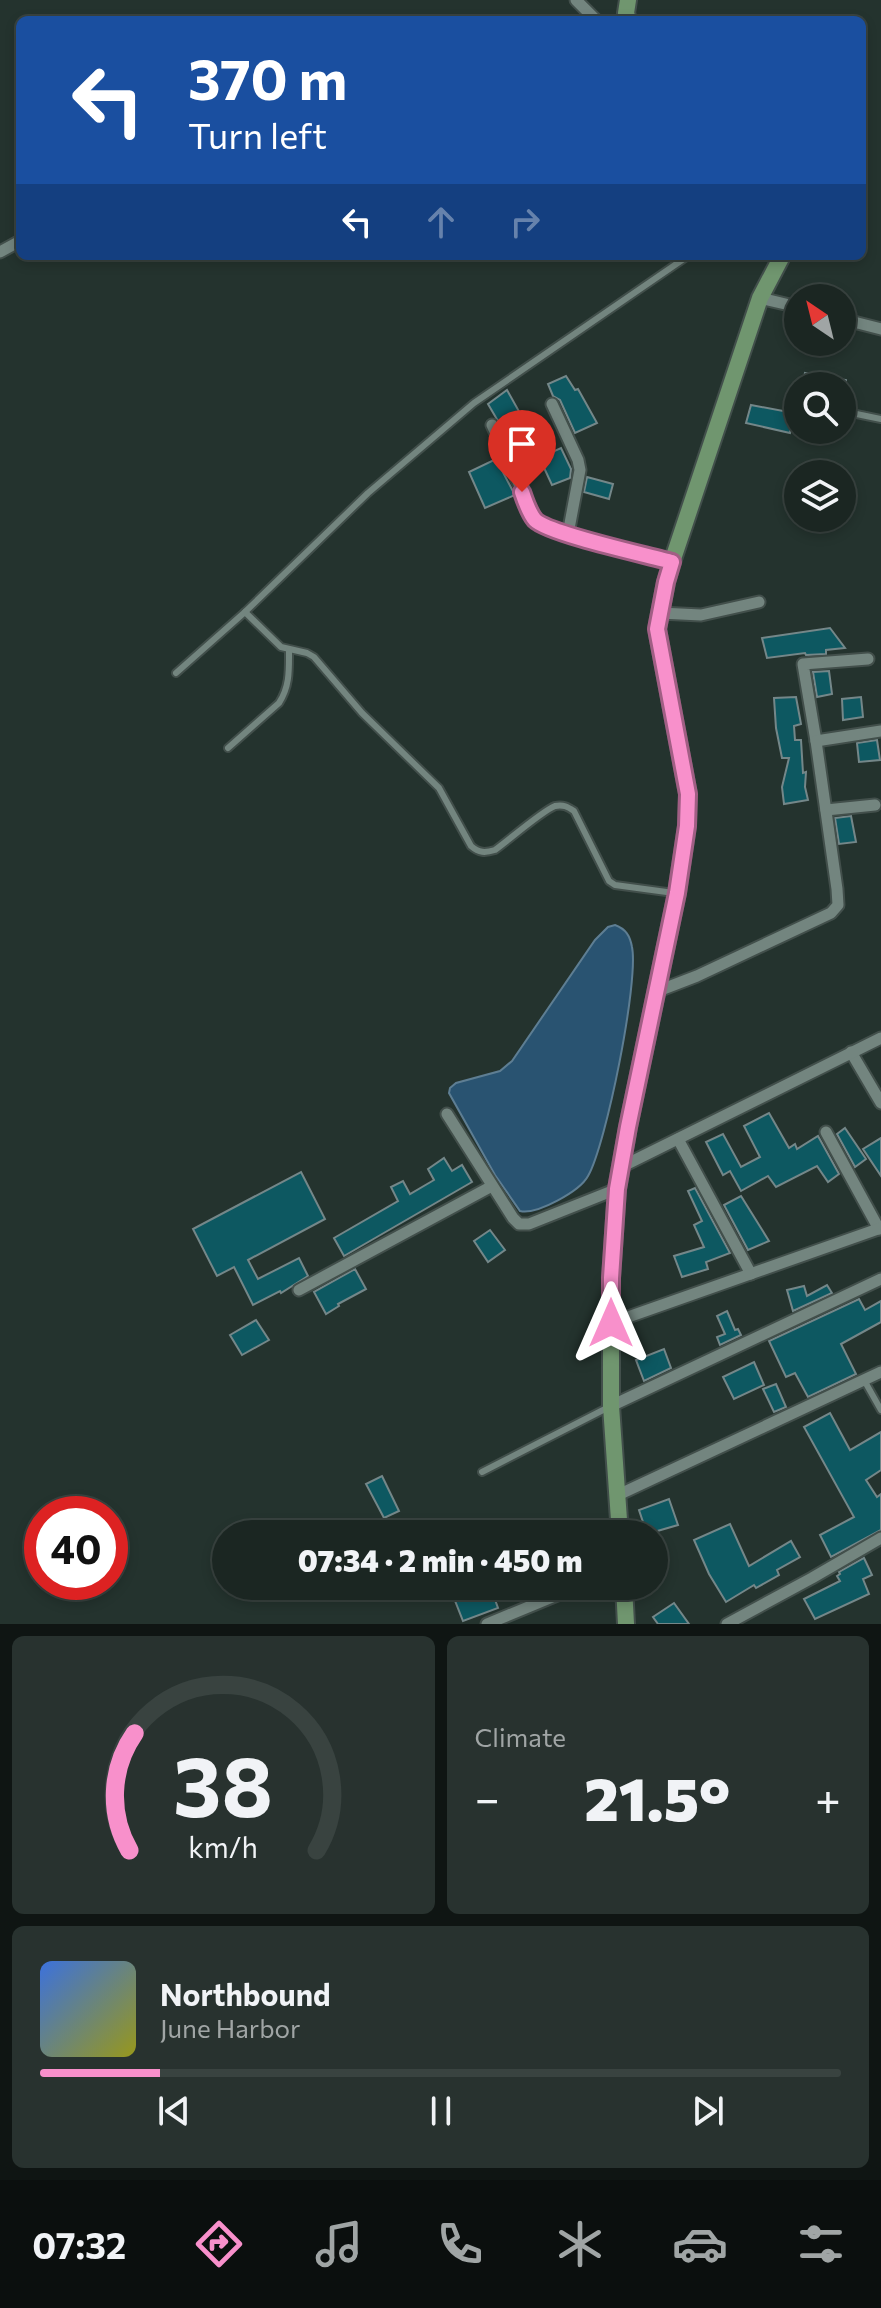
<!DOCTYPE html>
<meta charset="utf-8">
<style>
body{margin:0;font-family:Commissioner,sans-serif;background:#28322f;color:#f1f3f6;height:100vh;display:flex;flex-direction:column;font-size:30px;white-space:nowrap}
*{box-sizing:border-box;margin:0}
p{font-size:26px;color:#a0a5a5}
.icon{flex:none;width:44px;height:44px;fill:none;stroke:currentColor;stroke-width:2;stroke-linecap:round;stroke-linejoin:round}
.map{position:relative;height:1624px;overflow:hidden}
.panel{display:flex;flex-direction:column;gap:12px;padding:12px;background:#0f1513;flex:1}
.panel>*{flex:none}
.hud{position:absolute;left:16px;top:16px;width:850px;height:244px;border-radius:12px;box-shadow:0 4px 12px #0003,0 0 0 2px #394340;background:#1a4fa0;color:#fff;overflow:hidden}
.needle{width:52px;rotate:325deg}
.fabs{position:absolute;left:784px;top:284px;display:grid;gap:16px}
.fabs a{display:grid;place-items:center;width:72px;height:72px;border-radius:50%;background:#1b2622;box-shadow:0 4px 12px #0003,0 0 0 2px #394340;font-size:40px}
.speed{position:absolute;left:24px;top:1496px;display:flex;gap:16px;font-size:40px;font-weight:700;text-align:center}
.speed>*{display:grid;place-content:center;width:104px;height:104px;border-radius:50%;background:#1b2622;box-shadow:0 4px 12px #0003,0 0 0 2px #394340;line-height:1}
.speed .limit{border:12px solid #d22;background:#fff;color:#111}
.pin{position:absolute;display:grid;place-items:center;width:68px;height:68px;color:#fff;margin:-82px -34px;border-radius:50% 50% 50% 0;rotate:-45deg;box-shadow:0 0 8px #0007}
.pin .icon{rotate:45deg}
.me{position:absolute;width:88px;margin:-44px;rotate:0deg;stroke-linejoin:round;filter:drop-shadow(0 0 6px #0008)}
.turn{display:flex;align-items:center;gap:28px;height:168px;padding:0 40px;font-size:36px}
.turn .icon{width:104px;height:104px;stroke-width:2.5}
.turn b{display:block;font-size:56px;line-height:68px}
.lanes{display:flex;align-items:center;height:76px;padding:0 40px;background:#0003;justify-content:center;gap:40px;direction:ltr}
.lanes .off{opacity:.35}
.big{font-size:60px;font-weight:800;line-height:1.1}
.panel .widget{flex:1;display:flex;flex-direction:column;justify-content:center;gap:12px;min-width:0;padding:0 28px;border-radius:12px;background:#28322f}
.panel .dial{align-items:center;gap:0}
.dial svg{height:208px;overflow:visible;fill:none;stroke:#394340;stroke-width:7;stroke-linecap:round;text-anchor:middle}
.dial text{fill:#f1f3f6;stroke:none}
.song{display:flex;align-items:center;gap:24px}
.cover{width:96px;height:96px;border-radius:12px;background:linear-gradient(135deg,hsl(220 70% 55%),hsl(60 70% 35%))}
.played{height:8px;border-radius:4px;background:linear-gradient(90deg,#f890cb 15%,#394340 15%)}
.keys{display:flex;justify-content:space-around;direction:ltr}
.heat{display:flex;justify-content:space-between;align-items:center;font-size:44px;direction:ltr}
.panel .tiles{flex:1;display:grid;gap:12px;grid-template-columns:1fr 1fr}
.widget:last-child{grid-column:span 2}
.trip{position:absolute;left:212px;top:1520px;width:456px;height:80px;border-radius:40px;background:#1b2622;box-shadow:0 4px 12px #0003,0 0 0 2px #394340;font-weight:800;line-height:80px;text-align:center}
.menu{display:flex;height:128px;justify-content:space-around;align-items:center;background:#0b0f0e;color:#a0a5a5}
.menu .icon{width:56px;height:56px}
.menu .selected{color:#f890cb}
.menu b{font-size:36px;color:#f1f3f6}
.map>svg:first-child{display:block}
.water{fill:#295371;stroke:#5e7e93;stroke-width:2}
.building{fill:#0d5861;stroke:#748789;stroke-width:2}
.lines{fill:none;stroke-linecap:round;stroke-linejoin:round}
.lane-casing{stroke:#424f4b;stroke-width:10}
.street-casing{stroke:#424f4b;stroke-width:15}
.secondary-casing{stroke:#424f4b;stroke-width:20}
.lane{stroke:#73857f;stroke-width:6}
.street{stroke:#73857f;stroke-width:11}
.secondary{stroke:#70966f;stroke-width:16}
.route-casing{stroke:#a15e84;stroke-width:20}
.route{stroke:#f890cb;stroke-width:14}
</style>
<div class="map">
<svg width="881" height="1624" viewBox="0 0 881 1624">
<rect width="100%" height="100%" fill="#24332e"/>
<path class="water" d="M615,925C626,929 630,936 632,947C639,981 606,1145 588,1176C580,1191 537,1215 520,1211L495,1175L449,1093L450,1088L456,1083L500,1071L512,1061L595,940L608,927Z"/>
<g class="building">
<polygon points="805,373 846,380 846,386 802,386"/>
<polygon points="566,376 575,390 578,389 597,423 575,433 560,400 553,396 548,384"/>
<polygon points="507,390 526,424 505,433 488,404"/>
<polygon points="751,405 794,413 790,433 746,423"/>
<polygon points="536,425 548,454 561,448 571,469 570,478 552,485 526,429"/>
<polygon points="496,459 515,495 485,508 469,472"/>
<polygon points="587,477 613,484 609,499 584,492"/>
<polygon points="830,628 845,648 826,650 826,654 806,655 805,653 767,658 762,638"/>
<polygon points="829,671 832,694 817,697 813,672"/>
<polygon points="796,697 801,724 794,726 795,740 801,740 803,773 806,772 805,787 808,800 784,804 782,787 789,758 782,758 776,728 774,698"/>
<polygon points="861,697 863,717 843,720 842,699"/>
<polygon points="877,740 880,760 859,762 857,743"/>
<polygon points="851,816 856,842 839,844 835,818"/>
<polygon points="769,1113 789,1148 795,1144 797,1149 818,1136 839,1174 828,1182 817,1166 776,1187 768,1176 741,1191 730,1171 723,1175 706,1142 723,1134 741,1167 760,1157 744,1126"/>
<polygon points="845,1128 866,1159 855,1167 837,1134"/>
<polygon points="881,1138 881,1176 863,1149"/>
<polygon points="444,1158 452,1171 462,1165 472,1182 344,1256 334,1238 398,1201 391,1187 403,1181 410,1194 434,1180 428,1169"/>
<polygon points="301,1172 325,1219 248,1260 258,1279 299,1258 308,1276 281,1293 280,1291 253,1305 234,1267 217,1276 193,1229"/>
<polygon points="695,1188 730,1253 706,1262 708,1269 682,1277 674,1256 704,1247 694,1225 702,1221 688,1191"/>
<polygon points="741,1196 769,1241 748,1250 724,1205"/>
<polygon points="490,1230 505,1250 488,1262 474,1241"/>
<polygon points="355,1269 366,1289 338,1304 339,1306 326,1314 314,1292"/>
<polygon points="827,1285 832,1293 793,1311 787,1290 804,1286 807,1296"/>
<polygon points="859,1299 865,1310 881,1301 881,1322 841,1344 856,1374 808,1397 795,1373 786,1377 769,1341"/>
<polygon points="727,1311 735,1330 738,1329 741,1335 720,1345 717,1337 725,1334 717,1316"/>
<polygon points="256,1320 269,1340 242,1355 230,1335"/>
<polygon points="664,1349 671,1368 644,1381 636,1360"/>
<polygon points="754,1362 764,1385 734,1399 723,1377"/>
<polygon points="776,1384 786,1407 774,1412 763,1389"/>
<polygon points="830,1413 850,1450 881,1432 881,1470 866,1480 877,1497 881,1494 881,1530 831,1557 820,1535 854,1517 804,1427"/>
<polygon points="382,1476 399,1511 384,1518 366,1484"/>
<polygon points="669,1499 678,1525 647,1534 639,1510"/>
<polygon points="730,1524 749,1566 791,1541 800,1557 777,1570 779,1575 756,1588 754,1585 726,1602 709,1574 694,1540"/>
<polygon points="864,1558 872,1575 863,1579 869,1594 815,1619 804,1599 840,1581 837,1576 840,1574 839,1572"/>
<polygon points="471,1586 490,1586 498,1608 463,1621 452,1593"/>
<polygon points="674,1603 689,1624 658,1624 653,1617"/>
</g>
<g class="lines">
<g class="lane-casing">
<g id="lane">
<polyline points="842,411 881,419"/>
<path d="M245,612L281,647L307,653L314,657L362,713L439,788L471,846C479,853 485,853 495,850C509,840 542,811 555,806C563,804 568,807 574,811L609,881L615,885L674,893"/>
<polyline points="176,673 245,612 368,493 474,403 688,256"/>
<path d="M228,748L279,703C290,686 289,670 289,650"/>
<polyline points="864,1380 881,1410"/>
<polyline points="482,1472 607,1408"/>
</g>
</g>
<g class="street-casing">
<g id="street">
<polyline points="576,0 596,20"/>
<polyline points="0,252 20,241"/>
<polyline points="760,298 798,307"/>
<polyline points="842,319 881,329"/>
<polyline points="552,404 578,460 580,470 568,534"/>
<polyline points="492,425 536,521 568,534 672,562"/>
<polyline points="660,613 701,615 759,602"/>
<polyline points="816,741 803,664 868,659"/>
<polyline points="826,810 875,805"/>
<polyline points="658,991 697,976 831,913 838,905 837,889 816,741 881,731"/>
<polyline points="851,1052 881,1103"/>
<polyline points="447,1114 513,1218 519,1224 529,1224 617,1189"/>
<polyline points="826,1132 879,1229"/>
<polyline points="678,1139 751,1274"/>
<polyline points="621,1167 881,1038"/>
<polyline points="299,1290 492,1186"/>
<polyline points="611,1323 881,1228"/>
<polyline points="611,1406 881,1279"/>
<polyline points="618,1495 881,1372"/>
<polyline points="487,1624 579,1586"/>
<polyline points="727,1624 812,1578 881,1538"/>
</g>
</g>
<g class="secondary-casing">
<g id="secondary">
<polyline points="628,20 626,13 628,0"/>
<polyline points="620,1534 611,1406 611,1278 617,1189 628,1127 677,893 687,826 688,794 657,629 666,582 672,562 760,298 782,256"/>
<polyline points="624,1586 626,1624"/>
</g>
</g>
<use href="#lane" class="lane"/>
<use href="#street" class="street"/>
<use href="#secondary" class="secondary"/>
</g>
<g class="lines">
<g class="route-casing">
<path id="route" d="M522,492C525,501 529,513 535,520C549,534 647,555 672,562L666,582L657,629L688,794L687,826L677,893L628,1127L617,1189L611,1278V1323"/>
</g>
<use href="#route" class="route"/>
</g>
</svg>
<div class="fabs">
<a><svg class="needle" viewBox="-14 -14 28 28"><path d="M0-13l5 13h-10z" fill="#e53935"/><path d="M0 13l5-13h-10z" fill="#a0a5a5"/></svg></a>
<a><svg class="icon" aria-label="search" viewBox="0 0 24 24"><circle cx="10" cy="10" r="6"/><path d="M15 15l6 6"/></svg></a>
<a><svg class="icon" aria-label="layers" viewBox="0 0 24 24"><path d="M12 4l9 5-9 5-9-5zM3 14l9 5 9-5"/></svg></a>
</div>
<div class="speed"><div class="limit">40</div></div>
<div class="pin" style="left:522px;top:492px;background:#d93025"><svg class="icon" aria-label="arrive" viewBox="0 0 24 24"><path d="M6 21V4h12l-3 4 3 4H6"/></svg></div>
<svg class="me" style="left:611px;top:1323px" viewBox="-20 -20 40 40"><path d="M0-17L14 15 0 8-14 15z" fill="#f890cb" stroke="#fff" stroke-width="4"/></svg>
<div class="trip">07:34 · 2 min · 450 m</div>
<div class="hud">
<div class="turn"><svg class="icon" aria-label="left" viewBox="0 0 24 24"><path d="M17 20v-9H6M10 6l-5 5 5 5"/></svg><div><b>370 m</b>Turn left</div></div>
<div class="lanes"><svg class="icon" aria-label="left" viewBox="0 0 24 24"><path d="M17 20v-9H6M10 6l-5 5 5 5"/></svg><svg class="icon off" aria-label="ahead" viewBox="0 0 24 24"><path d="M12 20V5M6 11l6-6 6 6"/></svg><svg class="icon off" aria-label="right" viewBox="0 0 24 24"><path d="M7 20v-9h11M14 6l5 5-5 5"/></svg></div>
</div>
</div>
<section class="panel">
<div class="tiles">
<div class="widget dial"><svg viewBox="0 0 100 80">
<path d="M14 69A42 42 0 1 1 86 69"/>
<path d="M14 69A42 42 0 0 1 16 24" stroke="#f890cb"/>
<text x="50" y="56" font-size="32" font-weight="700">38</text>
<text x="50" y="72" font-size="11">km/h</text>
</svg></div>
<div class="widget"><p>Climate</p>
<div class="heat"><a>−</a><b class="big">21.5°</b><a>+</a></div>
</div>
<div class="widget">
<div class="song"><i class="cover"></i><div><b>Northbound</b><p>June Harbor</p></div></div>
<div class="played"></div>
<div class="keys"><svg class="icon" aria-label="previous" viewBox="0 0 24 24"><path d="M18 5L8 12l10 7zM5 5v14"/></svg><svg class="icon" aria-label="pause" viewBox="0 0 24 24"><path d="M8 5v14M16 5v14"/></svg><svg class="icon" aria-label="next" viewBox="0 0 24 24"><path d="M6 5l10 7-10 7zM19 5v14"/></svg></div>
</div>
</div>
</section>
<nav class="menu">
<b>07:32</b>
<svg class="icon selected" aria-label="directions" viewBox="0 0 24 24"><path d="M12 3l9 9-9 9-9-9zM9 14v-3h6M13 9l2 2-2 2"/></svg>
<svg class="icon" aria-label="music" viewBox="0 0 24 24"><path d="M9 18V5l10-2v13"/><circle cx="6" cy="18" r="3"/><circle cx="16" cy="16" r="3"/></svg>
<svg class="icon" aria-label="phone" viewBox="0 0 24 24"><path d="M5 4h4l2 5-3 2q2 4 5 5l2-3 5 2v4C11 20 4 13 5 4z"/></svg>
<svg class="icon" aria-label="climate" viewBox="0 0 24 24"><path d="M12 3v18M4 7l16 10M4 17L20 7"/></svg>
<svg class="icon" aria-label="car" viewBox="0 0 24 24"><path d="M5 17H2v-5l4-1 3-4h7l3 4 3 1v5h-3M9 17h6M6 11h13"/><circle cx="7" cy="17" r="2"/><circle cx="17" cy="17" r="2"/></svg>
<svg class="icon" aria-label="filters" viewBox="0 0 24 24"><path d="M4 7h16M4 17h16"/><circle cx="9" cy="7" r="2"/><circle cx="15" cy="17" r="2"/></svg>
</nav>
